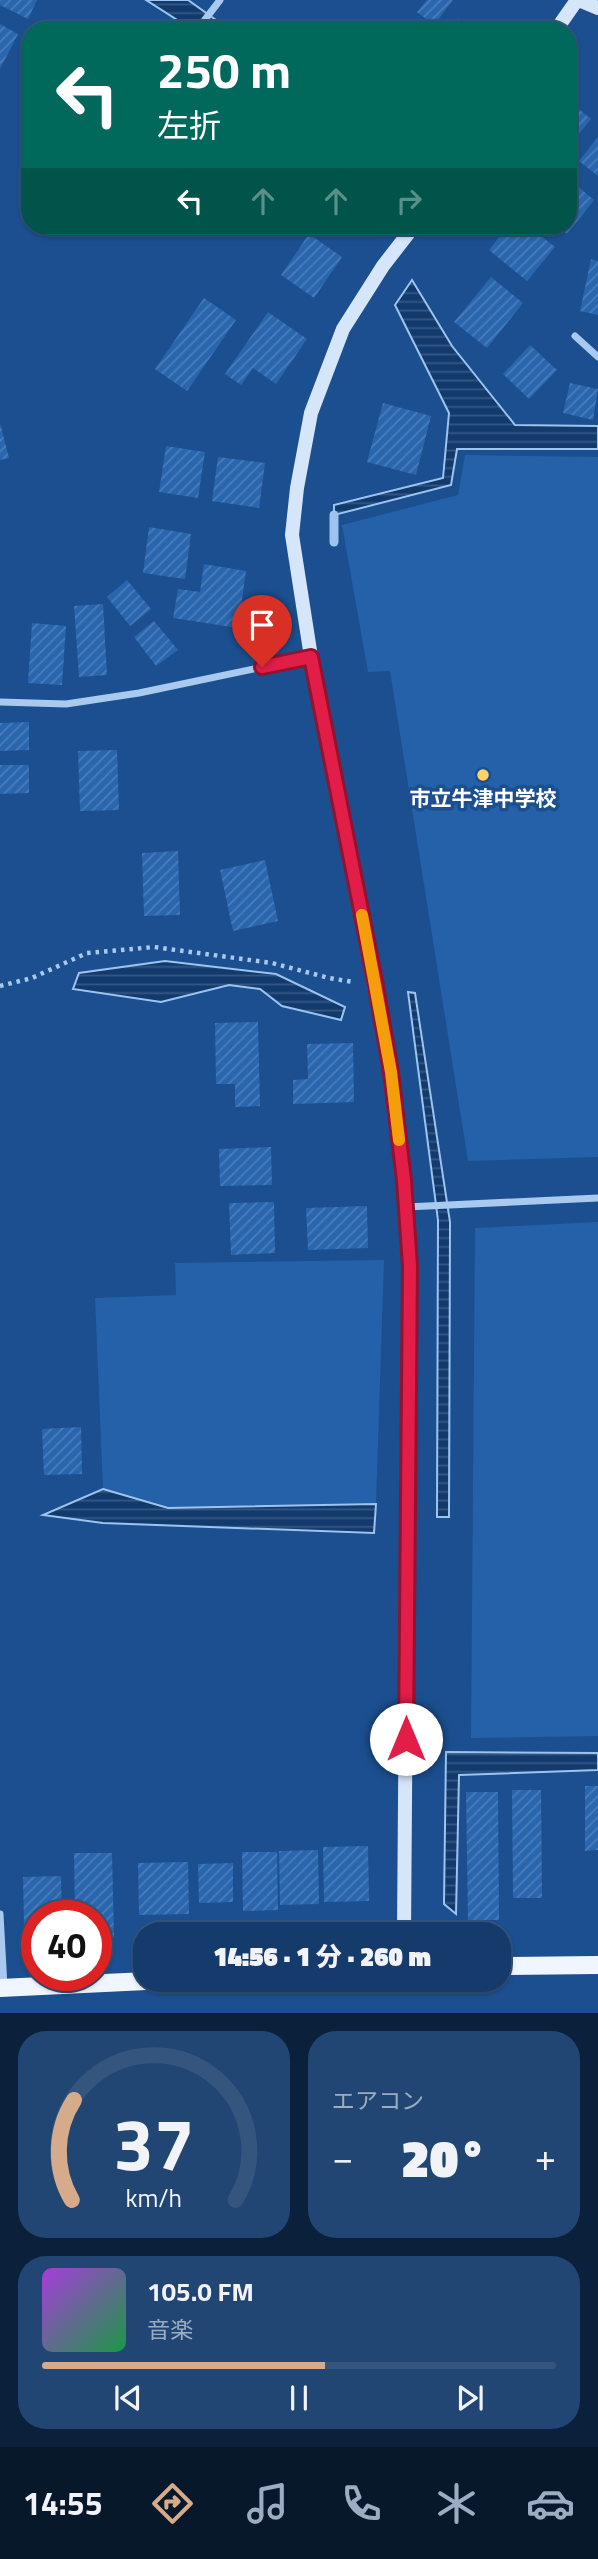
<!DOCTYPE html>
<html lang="ja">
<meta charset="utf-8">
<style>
body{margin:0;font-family:"Titillium Web","Noto Sans JP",sans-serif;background:#214673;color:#f1f3f6;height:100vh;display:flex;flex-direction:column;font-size:26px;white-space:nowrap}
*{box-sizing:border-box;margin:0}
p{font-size:23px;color:#9dadc1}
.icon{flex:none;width:38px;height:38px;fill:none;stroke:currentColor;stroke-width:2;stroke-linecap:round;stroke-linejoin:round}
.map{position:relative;height:2013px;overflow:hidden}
.side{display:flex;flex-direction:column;gap:18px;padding:18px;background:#0b203b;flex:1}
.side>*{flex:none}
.guide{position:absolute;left:21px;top:21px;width:556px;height:214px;border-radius:28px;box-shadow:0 2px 5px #0004,0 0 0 2px #33557e;background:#00695c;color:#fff;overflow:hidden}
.speed{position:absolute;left:21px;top:1900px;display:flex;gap:14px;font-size:35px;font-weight:700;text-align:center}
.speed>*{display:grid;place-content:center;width:91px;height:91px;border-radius:50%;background:#143b6b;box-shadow:0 2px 5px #0004,0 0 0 2px #33557e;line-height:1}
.speed .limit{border:10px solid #d22;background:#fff;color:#111}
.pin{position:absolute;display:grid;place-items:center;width:60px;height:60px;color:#fff;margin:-72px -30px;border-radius:50% 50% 50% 0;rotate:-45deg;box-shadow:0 0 7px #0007}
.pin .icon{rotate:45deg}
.me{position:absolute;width:77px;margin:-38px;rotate:0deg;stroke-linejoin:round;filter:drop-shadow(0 0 5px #0008)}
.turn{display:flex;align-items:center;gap:24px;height:147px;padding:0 21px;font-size:32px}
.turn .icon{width:91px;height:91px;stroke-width:2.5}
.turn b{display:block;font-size:49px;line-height:60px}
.lanes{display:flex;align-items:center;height:66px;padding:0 21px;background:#0003;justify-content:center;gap:35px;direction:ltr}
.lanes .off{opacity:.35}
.big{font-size:52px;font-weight:800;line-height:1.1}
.side .card{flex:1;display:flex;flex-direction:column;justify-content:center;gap:10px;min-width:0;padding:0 24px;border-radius:28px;background:#214673}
.side .dial{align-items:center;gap:0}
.dial svg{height:182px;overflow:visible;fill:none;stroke:#33557e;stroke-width:7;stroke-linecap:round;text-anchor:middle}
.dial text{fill:#f1f3f6;stroke:none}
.song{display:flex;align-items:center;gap:21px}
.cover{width:84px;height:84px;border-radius:10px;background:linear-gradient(135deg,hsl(280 70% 55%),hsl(140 70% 35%))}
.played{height:7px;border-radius:4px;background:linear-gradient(90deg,#d6ab8b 55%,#33557e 55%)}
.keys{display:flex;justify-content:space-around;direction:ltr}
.heat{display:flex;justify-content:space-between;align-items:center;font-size:38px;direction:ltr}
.side .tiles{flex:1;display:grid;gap:18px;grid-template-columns:1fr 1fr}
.card:last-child{grid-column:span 2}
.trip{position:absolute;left:133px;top:1922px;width:378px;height:70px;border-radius:28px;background:#143b6b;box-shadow:0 2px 5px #0004,0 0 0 2px #33557e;font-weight:800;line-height:70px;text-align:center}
.menu{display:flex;height:112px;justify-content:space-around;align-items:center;background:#08182b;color:#9dadc1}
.menu .icon{width:49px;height:49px}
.menu .active{color:#d6ab8b}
.menu b{font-size:32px;color:#f1f3f6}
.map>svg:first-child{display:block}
.pitch{fill:#2461a8}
.water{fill:url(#water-rules);stroke:#9cc4f0;stroke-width:2}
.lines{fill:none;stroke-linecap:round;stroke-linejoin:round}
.stream{stroke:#9cc4f0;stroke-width:9}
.building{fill:url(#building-hatch)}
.path{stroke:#a9c9ee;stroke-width:4.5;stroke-dasharray:3.5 5;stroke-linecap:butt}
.street{stroke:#a9c9ee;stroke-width:7}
.secondary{stroke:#d6e6fa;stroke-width:14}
.primary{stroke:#f0f6ff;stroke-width:18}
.route-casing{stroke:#92132f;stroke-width:18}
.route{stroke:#e11d48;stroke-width:12}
.slow{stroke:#f59e0b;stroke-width:12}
.poi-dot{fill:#ffd166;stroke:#1b4f8f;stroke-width:2.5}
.labels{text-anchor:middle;stroke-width:7;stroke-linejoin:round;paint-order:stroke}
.poi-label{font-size:21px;font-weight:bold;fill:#fff;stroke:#1b4f8f}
</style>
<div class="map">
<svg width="598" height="2013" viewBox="0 0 598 2013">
<defs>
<pattern id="water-rules" width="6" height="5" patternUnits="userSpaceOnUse" patternTransform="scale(1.75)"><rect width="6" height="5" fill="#123a6d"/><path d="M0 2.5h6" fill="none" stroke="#365883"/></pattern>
<pattern id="building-hatch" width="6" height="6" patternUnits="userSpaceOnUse" patternTransform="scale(1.75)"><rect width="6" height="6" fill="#2a66ad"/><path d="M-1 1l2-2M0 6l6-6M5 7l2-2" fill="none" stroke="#4a7db9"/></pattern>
</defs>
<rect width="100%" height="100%" fill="#1b4f8f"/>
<g class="pitch">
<polygon points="465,455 598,457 598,1157 468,1161 390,671 368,672 342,525 458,495"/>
<polygon points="598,1222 598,1736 471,1738 475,1228"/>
<polygon points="384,1260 376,1504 168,1508 103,1489 95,1298 176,1295 175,1263"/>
</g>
<g class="water">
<polygon points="146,0 188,0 230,30 193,30"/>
<polygon points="412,280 452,346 515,425 598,426 598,449 457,449 451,485 334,515 334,505 443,478 449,413 395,305"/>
<polygon points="165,961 276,974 345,1007 341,1020 282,1006 260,989 229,985 161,1002 73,989 79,973"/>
<polygon points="408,992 415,993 450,1222 449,1517 437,1517 438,1220"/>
<polygon points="103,1489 168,1508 376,1504 374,1533 103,1523 43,1515"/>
<polygon points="446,1752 598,1753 598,1770 459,1775 456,1914 444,1904"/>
</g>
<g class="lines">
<polyline class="stream" points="334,515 334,542"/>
</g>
<g class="building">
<polygon points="0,0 37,0 28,19 0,5"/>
<polygon points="427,0 453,0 434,25 417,12"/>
<polygon points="458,18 473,30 450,30"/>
<polygon points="0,24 18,34 0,69"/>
<polygon points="569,101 591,119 569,146"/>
<polygon points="598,137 598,176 579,161"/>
<polygon points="569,179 594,200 567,234 557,226 569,226"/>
<polygon points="508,226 529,226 555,247 527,281 489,250"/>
<polygon points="309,234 342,257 314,298 281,275"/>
<polygon points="591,259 598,261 598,315 580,311"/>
<polygon points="491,277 523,303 487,348 454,322"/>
<polygon points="204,298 236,320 187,391 155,369"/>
<polygon points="268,312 307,339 276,384 253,368 241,385 225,374"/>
<polygon points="530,345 557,370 529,399 503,374"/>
<polygon points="570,383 598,389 593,420 563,413"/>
<polygon points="383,403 431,416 416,475 367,462"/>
<polygon points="0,423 9,458 0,460"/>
<polygon points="166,446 205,452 198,498 159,492"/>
<polygon points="218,457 265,463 259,508 212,501"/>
<polygon points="149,527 191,534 185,579 143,573"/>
<polygon points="204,564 246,571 238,628 173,618 178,589 200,592"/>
<polygon points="127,580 151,609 130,626 107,597"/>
<polygon points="103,604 107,675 79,677 74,606"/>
<polygon points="154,621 178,650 156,666 134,637"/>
<polygon points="32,623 66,626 62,685 28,683"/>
<polygon points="29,722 29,750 0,751 0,723"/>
<polygon points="117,750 119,810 80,811 78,751"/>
<polygon points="0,765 29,765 29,793 0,794"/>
<polygon points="178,851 180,915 144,916 142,853"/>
<polygon points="265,860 278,921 233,931 220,870"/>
<polygon points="258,1022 260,1106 235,1107 235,1084 216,1084 215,1023"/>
<polygon points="353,1043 354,1102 293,1104 293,1080 308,1079 307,1044"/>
<polygon points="271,1147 272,1185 220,1186 219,1149"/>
<polygon points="274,1202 275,1253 231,1255 229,1203"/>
<polygon points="367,1206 368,1248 308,1250 306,1208"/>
<polygon points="81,1427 82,1474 44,1475 42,1429"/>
<polygon points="585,1786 598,1786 598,1850 585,1851"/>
<polygon points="512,1790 541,1790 542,1898 513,1898"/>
<polygon points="466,1792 498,1792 499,1920 468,1920"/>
<polygon points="368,1846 369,1901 324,1902 323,1847"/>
<polygon points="318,1850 319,1904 280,1905 279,1851"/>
<polygon points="242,1852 277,1852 278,1910 243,1911"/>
<polygon points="74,1853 112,1853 114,1937 96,1938 96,1916 75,1916"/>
<polygon points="188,1862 189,1914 139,1915 138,1863"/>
<polygon points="233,1863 233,1902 199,1903 198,1864"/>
<polygon points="61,1876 62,1916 37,1916 37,1925 24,1926 23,1877"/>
</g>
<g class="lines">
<polyline class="path" points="0,986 32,978 87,953 154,947 272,963 329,978 353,982"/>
<g class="street">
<polyline points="197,30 220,0"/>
<polyline points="575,336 598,357"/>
<polyline points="0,702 66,704 139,693 311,657"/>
<polyline points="406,1207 598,1198"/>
<polyline points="0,1914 4,1987"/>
</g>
<g class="secondary">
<polyline points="579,0 598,8"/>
<polyline points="556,30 577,0"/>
<polyline points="404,1934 409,1266 404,1180 391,1072 311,657 292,535 297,488 311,413 343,329 383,266 414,226"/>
</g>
<g class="primary">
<polyline points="499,1966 598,1965"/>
<polyline points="0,1988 188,1979"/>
</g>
</g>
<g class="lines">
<g class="route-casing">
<polyline id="route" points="262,667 311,657 376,986 391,1072 404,1180 410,1266 406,1739"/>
</g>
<use href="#route" class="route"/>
<polyline class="slow" points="362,915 391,1072 399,1140"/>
</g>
<circle class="poi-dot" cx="483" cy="775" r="7"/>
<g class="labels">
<g class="poi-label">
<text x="483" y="806">市立牛津中学校</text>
</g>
</g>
</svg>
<div class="speed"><div class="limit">40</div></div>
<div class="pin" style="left:262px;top:667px;background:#d93025"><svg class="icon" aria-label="arrive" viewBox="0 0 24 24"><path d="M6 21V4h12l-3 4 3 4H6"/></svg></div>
<svg class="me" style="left:406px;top:1739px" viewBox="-20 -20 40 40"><circle r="19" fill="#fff"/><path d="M0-13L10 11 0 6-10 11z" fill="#e11d48"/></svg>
<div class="trip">14:56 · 1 分 · 260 m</div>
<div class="guide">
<div class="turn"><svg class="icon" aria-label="left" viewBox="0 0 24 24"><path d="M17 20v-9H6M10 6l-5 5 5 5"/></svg><div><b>250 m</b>左折</div></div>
<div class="lanes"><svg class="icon" aria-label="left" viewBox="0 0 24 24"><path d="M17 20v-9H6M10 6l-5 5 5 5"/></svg><svg class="icon off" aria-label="ahead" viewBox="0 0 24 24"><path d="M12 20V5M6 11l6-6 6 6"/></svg><svg class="icon off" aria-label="ahead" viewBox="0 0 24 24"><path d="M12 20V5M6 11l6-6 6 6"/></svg><svg class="icon off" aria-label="right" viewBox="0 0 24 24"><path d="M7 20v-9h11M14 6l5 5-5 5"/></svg></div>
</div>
</div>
<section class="side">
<div class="tiles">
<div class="card dial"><svg viewBox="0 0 100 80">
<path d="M14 69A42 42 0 1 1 86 69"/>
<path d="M14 69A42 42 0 0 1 15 25" stroke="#d6ab8b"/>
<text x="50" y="56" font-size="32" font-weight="700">37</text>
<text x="50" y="72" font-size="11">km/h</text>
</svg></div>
<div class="card"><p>エアコン</p>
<div class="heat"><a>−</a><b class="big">20°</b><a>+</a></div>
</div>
<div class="card">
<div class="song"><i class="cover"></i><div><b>105.0 FM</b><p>音楽</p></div></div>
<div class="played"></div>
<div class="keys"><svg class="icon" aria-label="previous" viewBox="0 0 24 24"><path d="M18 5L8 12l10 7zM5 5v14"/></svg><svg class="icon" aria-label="pause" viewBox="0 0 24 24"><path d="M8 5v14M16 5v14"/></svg><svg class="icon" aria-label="next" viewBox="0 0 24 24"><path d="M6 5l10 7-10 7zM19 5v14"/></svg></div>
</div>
</div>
</section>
<nav class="menu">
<b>14:55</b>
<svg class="icon active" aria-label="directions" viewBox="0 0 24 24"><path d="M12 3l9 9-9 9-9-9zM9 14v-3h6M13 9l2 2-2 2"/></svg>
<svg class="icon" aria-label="music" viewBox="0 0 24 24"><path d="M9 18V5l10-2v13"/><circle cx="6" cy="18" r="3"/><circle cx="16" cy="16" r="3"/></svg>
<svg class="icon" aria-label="phone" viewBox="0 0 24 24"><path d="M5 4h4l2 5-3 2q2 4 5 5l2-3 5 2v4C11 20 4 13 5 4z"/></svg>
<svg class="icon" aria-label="climate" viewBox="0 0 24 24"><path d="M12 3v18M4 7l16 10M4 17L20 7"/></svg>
<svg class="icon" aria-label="car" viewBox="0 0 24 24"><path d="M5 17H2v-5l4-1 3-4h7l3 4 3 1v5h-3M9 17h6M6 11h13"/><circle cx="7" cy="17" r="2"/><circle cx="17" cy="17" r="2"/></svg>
</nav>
